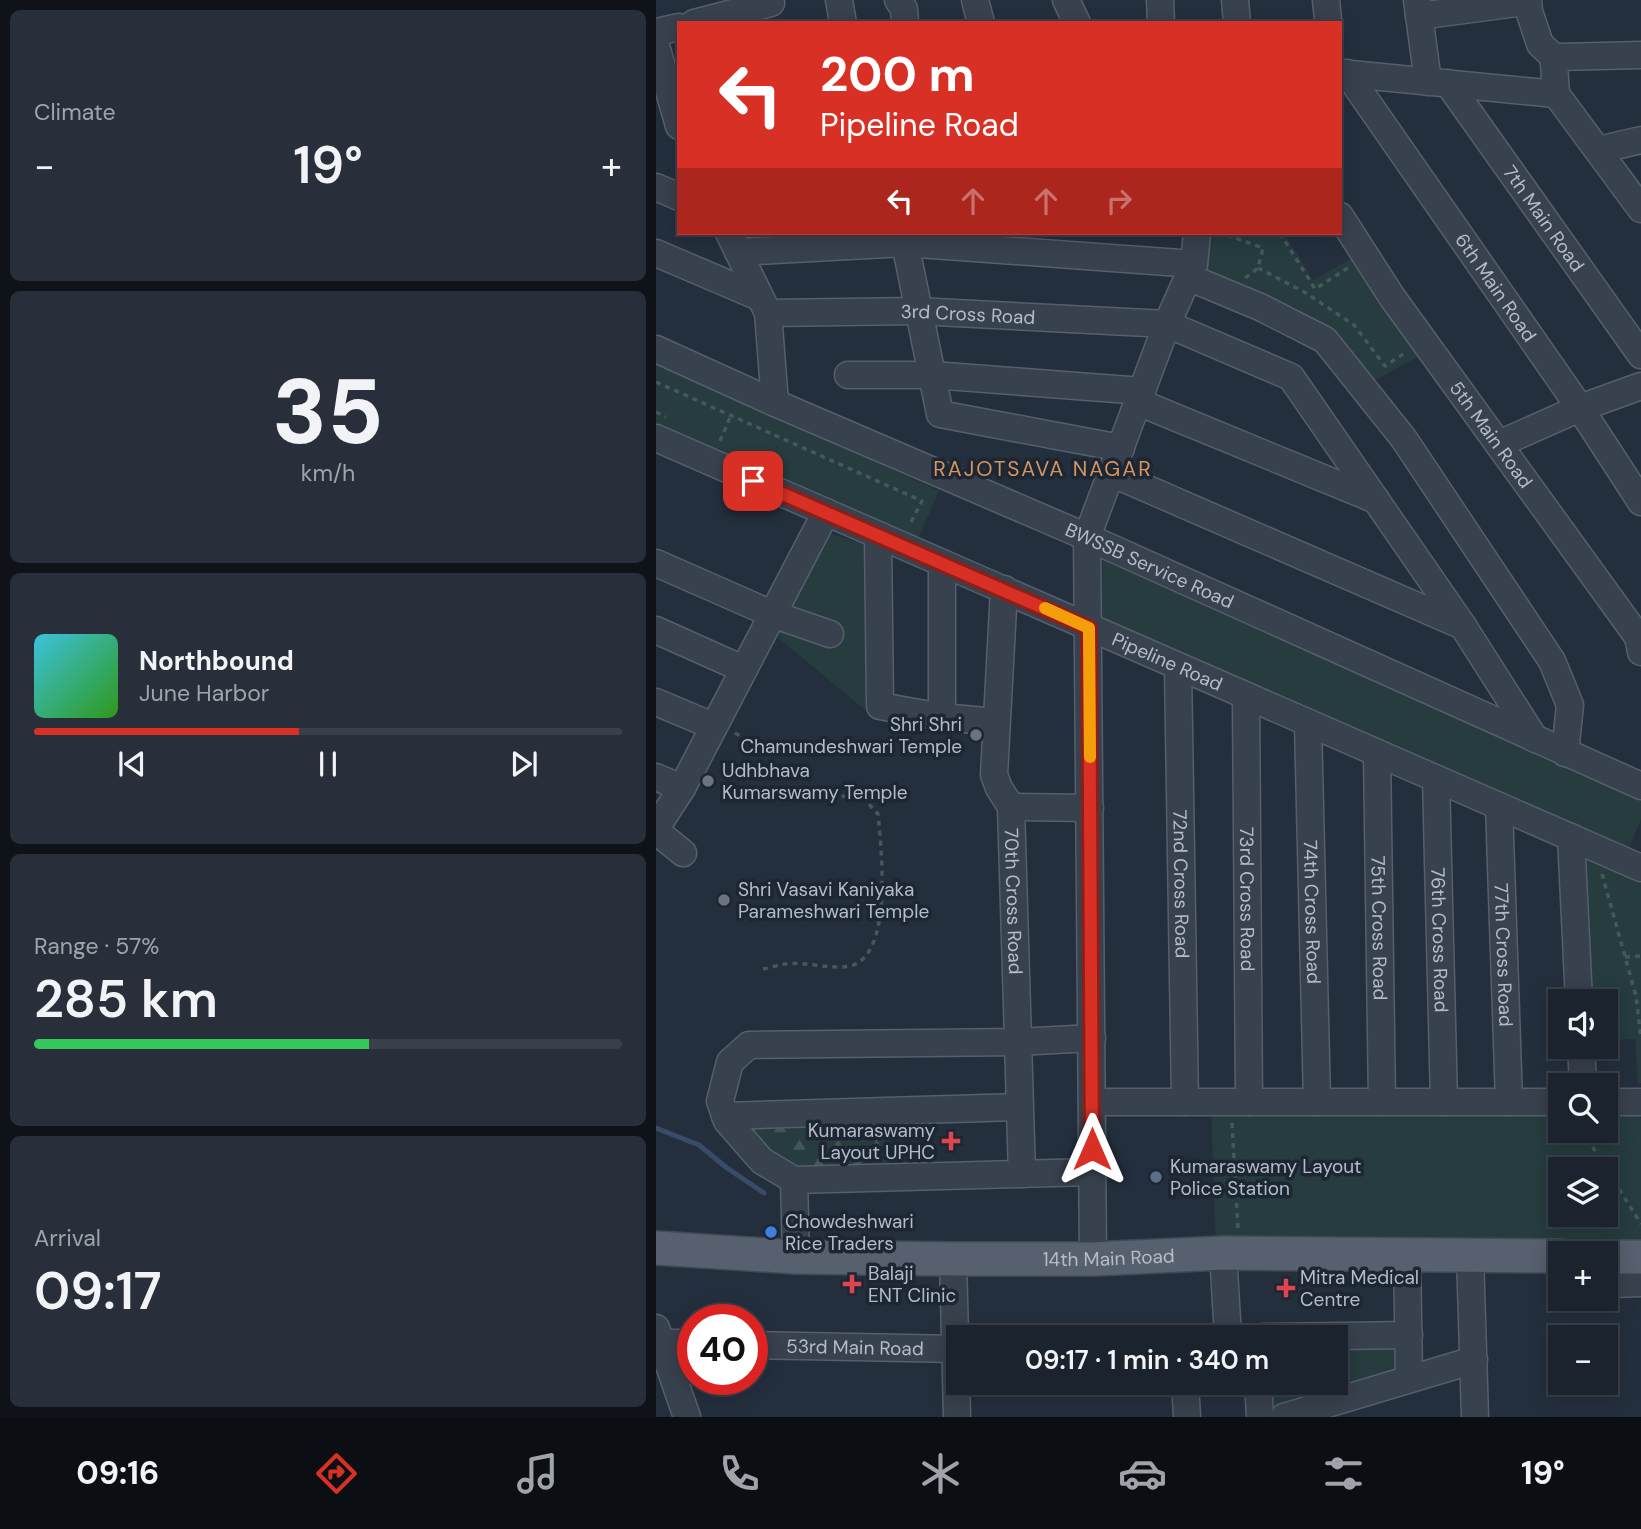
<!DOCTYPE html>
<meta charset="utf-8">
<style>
body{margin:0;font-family:"DM Sans",sans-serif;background:#282f3a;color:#f1f3f6;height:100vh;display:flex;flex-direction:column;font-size:26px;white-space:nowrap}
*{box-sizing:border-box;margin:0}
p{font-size:23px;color:#a0a4aa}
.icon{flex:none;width:38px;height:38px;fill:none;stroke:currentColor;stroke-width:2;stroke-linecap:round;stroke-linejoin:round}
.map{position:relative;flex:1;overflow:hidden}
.sheet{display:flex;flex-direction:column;gap:10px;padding:10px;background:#0f1319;width:656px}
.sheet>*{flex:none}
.guide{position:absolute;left:21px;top:21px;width:665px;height:214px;border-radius:0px;box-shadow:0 4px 18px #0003,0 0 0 2px #39404a;background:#d93025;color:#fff;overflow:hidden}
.controls{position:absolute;left:892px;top:989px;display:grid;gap:14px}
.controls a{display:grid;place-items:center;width:70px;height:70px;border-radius:0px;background:#1b232e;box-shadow:0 4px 18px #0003,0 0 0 2px #39404a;font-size:35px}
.speed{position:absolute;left:21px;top:1304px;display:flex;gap:14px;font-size:35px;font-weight:700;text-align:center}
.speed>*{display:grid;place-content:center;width:91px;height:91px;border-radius:50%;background:#1b232e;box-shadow:0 4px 18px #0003,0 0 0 2px #39404a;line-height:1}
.speed .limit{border:10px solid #d22;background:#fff;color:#111}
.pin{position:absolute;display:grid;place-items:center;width:60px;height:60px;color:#fff;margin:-30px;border-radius:14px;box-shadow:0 4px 10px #0006}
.me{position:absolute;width:77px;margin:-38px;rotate:0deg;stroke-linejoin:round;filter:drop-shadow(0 0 5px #0008)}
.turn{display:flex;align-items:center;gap:24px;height:147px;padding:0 28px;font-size:32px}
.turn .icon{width:91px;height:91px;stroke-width:2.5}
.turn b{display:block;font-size:49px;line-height:60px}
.lanes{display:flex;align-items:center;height:66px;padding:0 28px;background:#0003;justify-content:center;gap:35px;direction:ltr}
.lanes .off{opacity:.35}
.big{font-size:52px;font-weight:600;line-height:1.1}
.sheet .widget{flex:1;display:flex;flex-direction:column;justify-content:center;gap:10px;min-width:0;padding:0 24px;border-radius:10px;background:#282f3a}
.sheet .dial{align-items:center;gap:0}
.dial b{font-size:91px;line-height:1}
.song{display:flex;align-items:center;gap:21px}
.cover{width:84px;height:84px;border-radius:10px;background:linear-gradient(135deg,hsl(190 70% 55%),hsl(110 70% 35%))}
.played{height:7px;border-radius:4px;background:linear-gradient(90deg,#d93025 45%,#39404a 45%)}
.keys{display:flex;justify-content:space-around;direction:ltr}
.heat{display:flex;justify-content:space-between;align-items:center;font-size:38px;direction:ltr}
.charge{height:10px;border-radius:5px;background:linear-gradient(90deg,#34c759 57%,#39404a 0)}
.trip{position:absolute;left:290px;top:1325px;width:402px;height:70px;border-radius:0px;background:#1b232e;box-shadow:0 4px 18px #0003,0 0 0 2px #39404a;font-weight:600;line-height:70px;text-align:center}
.tabs{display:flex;height:112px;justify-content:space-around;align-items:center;background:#0b0e12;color:#a0a4aa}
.tabs .icon{width:49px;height:49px}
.tabs .current{color:#d93025}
.tabs b{font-size:32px;color:#f1f3f6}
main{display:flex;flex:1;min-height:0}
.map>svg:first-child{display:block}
.forest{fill:url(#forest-firs)}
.park{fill:#263c3f;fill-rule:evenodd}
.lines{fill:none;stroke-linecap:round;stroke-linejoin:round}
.stream{stroke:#394c67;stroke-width:5}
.minor-casing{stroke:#565f6c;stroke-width:29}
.major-casing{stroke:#414a57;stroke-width:36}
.path{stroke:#44595c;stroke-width:3.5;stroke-dasharray:5 5;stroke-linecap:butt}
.minor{stroke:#38414e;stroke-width:26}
.major{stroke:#56606e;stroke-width:33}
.route-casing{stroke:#8d1f18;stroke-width:18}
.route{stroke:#d93025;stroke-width:12}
.slow{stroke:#f59e0b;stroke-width:12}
.worship-dot{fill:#6b7280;stroke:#1d2633;stroke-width:2.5}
.health-dot{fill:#e0444e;stroke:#1d2633;stroke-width:2.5}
.service-dot{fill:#5c6f8a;stroke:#1d2633;stroke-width:2.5}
.shop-dot{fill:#3f7fe0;stroke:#1d2633;stroke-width:2.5}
.labels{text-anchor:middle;stroke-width:7;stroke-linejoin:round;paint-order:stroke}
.street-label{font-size:19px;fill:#b4bcc9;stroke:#1d2633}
.poi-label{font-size:19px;fill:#b4bcc9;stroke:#1d2633;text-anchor:start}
.neighbourhood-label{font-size:21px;letter-spacing:2px;fill:#d59563;stroke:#1d2633}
</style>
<main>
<section class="sheet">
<div class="widget"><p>Climate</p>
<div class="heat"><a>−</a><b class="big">19°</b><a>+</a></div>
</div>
<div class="widget dial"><b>35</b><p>km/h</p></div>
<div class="widget">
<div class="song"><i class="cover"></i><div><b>Northbound</b><p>June Harbor</p></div></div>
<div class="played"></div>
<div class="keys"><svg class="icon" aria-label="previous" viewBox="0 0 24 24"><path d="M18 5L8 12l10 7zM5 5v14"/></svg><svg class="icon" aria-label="pause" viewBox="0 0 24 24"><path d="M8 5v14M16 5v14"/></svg><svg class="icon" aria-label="next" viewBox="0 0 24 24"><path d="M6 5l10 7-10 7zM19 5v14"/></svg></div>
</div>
<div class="widget"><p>Range · 57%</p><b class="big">285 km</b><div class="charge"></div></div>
<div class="widget"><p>Arrival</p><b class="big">09:17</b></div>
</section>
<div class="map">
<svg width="985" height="1417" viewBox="0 0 985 1417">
<defs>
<pattern id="forest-firs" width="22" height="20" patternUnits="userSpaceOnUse" patternTransform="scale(1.75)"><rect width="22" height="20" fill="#263c3f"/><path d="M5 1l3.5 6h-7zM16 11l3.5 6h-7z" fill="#435659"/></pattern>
</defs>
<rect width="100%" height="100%" fill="#242f3e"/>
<polygon class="forest" points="232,1116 235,1170 138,1173 77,1119"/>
<g class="park">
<polygon points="553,233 628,233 657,280 702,255 769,353 714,383 546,270"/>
<polygon points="0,362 283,491 261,541 0,427"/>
<polygon points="173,533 213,546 209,710 120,636"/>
<polygon points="447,555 985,797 985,819 972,851 445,619"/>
<polygon points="925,858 985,881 985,1083 982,1083 979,1039 950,1040 950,1001 932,1001"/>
<path d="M950,1105H977L985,1119V1252L560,1246L555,1107L905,1106V1130H950ZM905,1169H950V1214H905Z"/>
<polygon points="745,1340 744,1377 614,1417 609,1383 681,1382 681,1341"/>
</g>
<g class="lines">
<polyline class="stream" points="0,1128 43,1145 71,1168 108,1193"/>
<g class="minor-casing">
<g id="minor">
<polyline points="183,0 187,23"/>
<polyline points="242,0 248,9 249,23"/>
<polyline points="319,0 325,23"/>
<polyline points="410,0 421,23"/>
<polyline points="504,0 505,23"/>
<polyline points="579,0 581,23"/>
<polyline points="670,0 672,19"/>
<polyline points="761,0 772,82"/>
<polyline points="872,0 873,11 884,44 901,60"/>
<polyline points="763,16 861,3"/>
<polyline points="38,23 115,3"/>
<polyline points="0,32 23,27"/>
<polyline points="0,46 23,126"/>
<polyline points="684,73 900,94"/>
<path id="s1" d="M691,73L924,408L985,502"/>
<path id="s2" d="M792,83L985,355"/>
<polyline points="900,94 985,209"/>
<polyline points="900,94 898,64 904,57 985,55"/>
<polyline points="942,150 985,140"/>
<polyline points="0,187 23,197"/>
<path id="s3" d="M684,216L736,297L982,637L985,652"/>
<polyline points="73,233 112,313 119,403"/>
<polyline points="246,233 249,243 538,264"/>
<polyline points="82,252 249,243 284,414 465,448"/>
<polyline points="0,253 103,297"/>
<polyline points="532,277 604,307 669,340 748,439 896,661 914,705 909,753"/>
<path id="s4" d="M112,313L261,311L511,324L635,377L807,626L879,739"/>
<path id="s5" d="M0,349L119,403L431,537L985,786"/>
<polyline points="192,375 277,375 486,391"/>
<polyline points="482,402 720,500"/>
<path id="s6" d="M0,438L985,868"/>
<polyline points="843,444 924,408 985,386"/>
<polyline points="455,473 807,626"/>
<polyline points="222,535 224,706 286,717 340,722"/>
<polyline points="0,563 116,614 174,634"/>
<polyline points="286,563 286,717"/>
<path id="s7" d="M348,589L338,775L343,788L355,807L366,1174"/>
<polyline points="0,630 87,669"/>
<path id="s8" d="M522,667L529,1102"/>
<path id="s9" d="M590,696L593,1102"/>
<polyline points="0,702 57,726"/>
<path id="s10" d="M652,723L661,1102"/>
<path id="s11" d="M721,753L726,1102"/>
<polyline points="0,777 26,788"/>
<path id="s12" d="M780,779L788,1102"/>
<path id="s13" d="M843,806L853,1102"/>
<polyline points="355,807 434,808"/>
<polyline points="0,828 26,788 170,512"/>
<polyline points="0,831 27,853"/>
<polyline points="915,837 923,1001"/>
<polyline points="436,1038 361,1042 93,1045 74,1062 64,1101 71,1121 106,1161 138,1180 436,1172"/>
<polyline points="925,1046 927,1085"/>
<polyline points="436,1102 905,1102"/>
<polyline points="950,1102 985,1102"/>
<polyline points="69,1116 363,1107"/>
<polyline points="138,1180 140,1257"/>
<polyline points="567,1253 572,1337"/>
<polyline points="751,1253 753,1379"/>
<polyline points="814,1255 819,1417"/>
<polyline points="297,1259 301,1417"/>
<polyline points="437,1259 431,537 511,324 538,264 541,233"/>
<polyline points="950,1274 955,1284 985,1283"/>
<polyline points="0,1328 31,1417"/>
<polyline points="608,1337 753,1335"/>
<polyline points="5,1343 37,1343"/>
<path id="s14" d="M96,1345L303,1349"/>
<polyline points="529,1382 531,1417"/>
<polyline points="602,1382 604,1417"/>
<polyline points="628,1417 818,1360"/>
</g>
</g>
<g class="major-casing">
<g id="major">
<path id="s15" d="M0,1248L140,1257L297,1259H437L567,1253L905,1256"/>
<polyline points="950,1257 985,1257"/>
</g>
</g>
<g class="path">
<polyline points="573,233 574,236 607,248 602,268 588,279"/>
<polyline points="624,233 659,289 692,268"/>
<polyline points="602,268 650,293 698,325 729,366 749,353"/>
<polyline points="0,382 266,501 253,526"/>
<polyline points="0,412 10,417"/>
<polyline points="64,441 75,415"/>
<polyline points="79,733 115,755"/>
<polyline points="946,874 980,996 985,1039"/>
<polyline points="969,957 985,956"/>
<path d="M107,969C114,968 122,965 129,964C150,961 173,970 194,966C238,956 225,846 222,814L208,799L164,793L150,794"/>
<polyline points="576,1123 582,1228"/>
<polyline points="926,1130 985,1224"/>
</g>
<use href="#minor" class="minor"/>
<use href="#major" class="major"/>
</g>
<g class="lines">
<g class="route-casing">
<polyline id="route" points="97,481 433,628 436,1149"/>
</g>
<use href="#route" class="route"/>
<polyline class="slow" points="389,608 433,628 434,757"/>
</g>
<g class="worship-dot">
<circle cx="320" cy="735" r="7"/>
<circle cx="52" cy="781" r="7"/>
<circle cx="68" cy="900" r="7"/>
</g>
<g class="health-dot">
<path d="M291.5 1130.5h7v7h7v7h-7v7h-7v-7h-7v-7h7z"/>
<path d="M192.5 1273.5h7v7h7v7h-7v7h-7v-7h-7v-7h7z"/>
<path d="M626.5 1277.5h7v7h7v7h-7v7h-7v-7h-7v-7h7z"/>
</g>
<circle class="service-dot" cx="500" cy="1177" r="7"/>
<circle class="shop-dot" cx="115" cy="1232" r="7"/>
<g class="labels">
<g class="street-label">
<text dy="7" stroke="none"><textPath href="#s2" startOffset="166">7th Main Road</textPath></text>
<text dy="7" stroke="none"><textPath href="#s1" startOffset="261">6th Main Road</textPath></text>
<text dy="7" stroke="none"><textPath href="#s4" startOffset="200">3rd Cross Road</textPath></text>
<text dy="7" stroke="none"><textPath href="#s3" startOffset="266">5th Main Road</textPath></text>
<text dy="7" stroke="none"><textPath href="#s5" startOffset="539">BWSSB Service Road</textPath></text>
<text dy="7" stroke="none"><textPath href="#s6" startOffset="558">Pipeline Road</textPath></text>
<text dy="7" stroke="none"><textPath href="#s8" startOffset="217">72nd Cross Road</textPath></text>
<text dy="7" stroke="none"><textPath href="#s9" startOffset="203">73rd Cross Road</textPath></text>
<text dy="7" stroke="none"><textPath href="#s7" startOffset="317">70th Cross Road</textPath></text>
<text dy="7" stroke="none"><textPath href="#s10" startOffset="189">74th Cross Road</textPath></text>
<text dy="7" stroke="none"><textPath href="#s11" startOffset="175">75th Cross Road</textPath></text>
<text dy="7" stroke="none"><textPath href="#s12" startOffset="161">76th Cross Road</textPath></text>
<text dy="7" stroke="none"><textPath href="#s13" startOffset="149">77th Cross Road</textPath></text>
<text dy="7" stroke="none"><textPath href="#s15" startOffset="453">14th Main Road</textPath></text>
<text dy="7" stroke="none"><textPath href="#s14" startOffset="103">53rd Main Road</textPath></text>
</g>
<g class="poi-label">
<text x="306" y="731" text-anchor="end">Shri Shri<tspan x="306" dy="22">Chamundeshwari Temple</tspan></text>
<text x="66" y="777">Udhbhava<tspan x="66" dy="22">Kumarswamy Temple</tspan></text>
<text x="82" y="896">Shri Vasavi Kaniyaka<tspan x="82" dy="22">Parameshwari Temple</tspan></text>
<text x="279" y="1137" text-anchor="end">Kumaraswamy<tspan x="279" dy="22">Layout UPHC</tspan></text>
<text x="514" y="1173">Kumaraswamy Layout<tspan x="514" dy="22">Police Station</tspan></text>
<text x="129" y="1228">Chowdeshwari<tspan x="129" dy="22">Rice Traders</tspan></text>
<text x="212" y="1280">Balaji<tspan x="212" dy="22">ENT Clinic</tspan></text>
<text x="644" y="1284">Mitra Medical<tspan x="644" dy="22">Centre</tspan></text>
</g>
<g class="neighbourhood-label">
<text x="387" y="476">RAJOTSAVA NAGAR</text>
</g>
</g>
</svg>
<div class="controls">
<a><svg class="icon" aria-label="sound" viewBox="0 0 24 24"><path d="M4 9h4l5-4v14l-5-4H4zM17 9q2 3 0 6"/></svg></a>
<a><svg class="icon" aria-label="search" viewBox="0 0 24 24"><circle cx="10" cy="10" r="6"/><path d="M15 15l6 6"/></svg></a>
<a><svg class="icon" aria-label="layers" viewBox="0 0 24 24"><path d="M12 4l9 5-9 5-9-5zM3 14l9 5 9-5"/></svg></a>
<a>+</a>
<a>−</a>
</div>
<div class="speed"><div class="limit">40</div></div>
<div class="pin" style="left:97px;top:481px;background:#d93025"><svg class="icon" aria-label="arrive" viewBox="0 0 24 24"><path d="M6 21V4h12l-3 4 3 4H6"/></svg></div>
<svg class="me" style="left:436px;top:1149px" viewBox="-20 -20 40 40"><path d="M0-17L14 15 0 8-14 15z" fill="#d93025" stroke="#fff" stroke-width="4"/></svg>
<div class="trip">09:17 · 1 min · 340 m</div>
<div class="guide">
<div class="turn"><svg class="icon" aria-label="left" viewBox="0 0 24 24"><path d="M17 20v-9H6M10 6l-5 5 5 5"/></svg><div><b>200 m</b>Pipeline Road</div></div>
<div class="lanes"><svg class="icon" aria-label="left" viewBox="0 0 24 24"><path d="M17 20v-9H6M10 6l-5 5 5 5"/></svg><svg class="icon off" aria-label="ahead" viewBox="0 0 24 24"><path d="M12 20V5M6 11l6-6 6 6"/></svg><svg class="icon off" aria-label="ahead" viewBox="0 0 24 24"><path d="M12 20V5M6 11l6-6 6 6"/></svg><svg class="icon off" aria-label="right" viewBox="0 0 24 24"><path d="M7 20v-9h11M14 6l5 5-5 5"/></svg></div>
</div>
</div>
</main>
<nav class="tabs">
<b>09:16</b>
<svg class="icon current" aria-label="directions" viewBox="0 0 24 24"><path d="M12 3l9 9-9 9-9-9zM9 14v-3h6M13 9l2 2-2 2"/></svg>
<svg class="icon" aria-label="music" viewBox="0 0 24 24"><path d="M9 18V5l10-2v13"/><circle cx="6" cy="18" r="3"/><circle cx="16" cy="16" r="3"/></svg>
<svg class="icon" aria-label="phone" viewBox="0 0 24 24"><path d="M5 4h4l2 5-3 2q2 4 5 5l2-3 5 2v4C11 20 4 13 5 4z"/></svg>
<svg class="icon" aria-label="climate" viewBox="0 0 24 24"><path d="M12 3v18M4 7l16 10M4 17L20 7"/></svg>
<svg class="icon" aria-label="car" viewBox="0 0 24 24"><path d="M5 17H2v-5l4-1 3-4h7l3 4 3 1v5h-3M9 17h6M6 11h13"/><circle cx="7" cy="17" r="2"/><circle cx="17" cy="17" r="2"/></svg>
<svg class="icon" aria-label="filters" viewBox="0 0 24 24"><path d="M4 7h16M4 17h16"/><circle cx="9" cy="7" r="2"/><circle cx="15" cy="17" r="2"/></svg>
<b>19°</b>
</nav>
